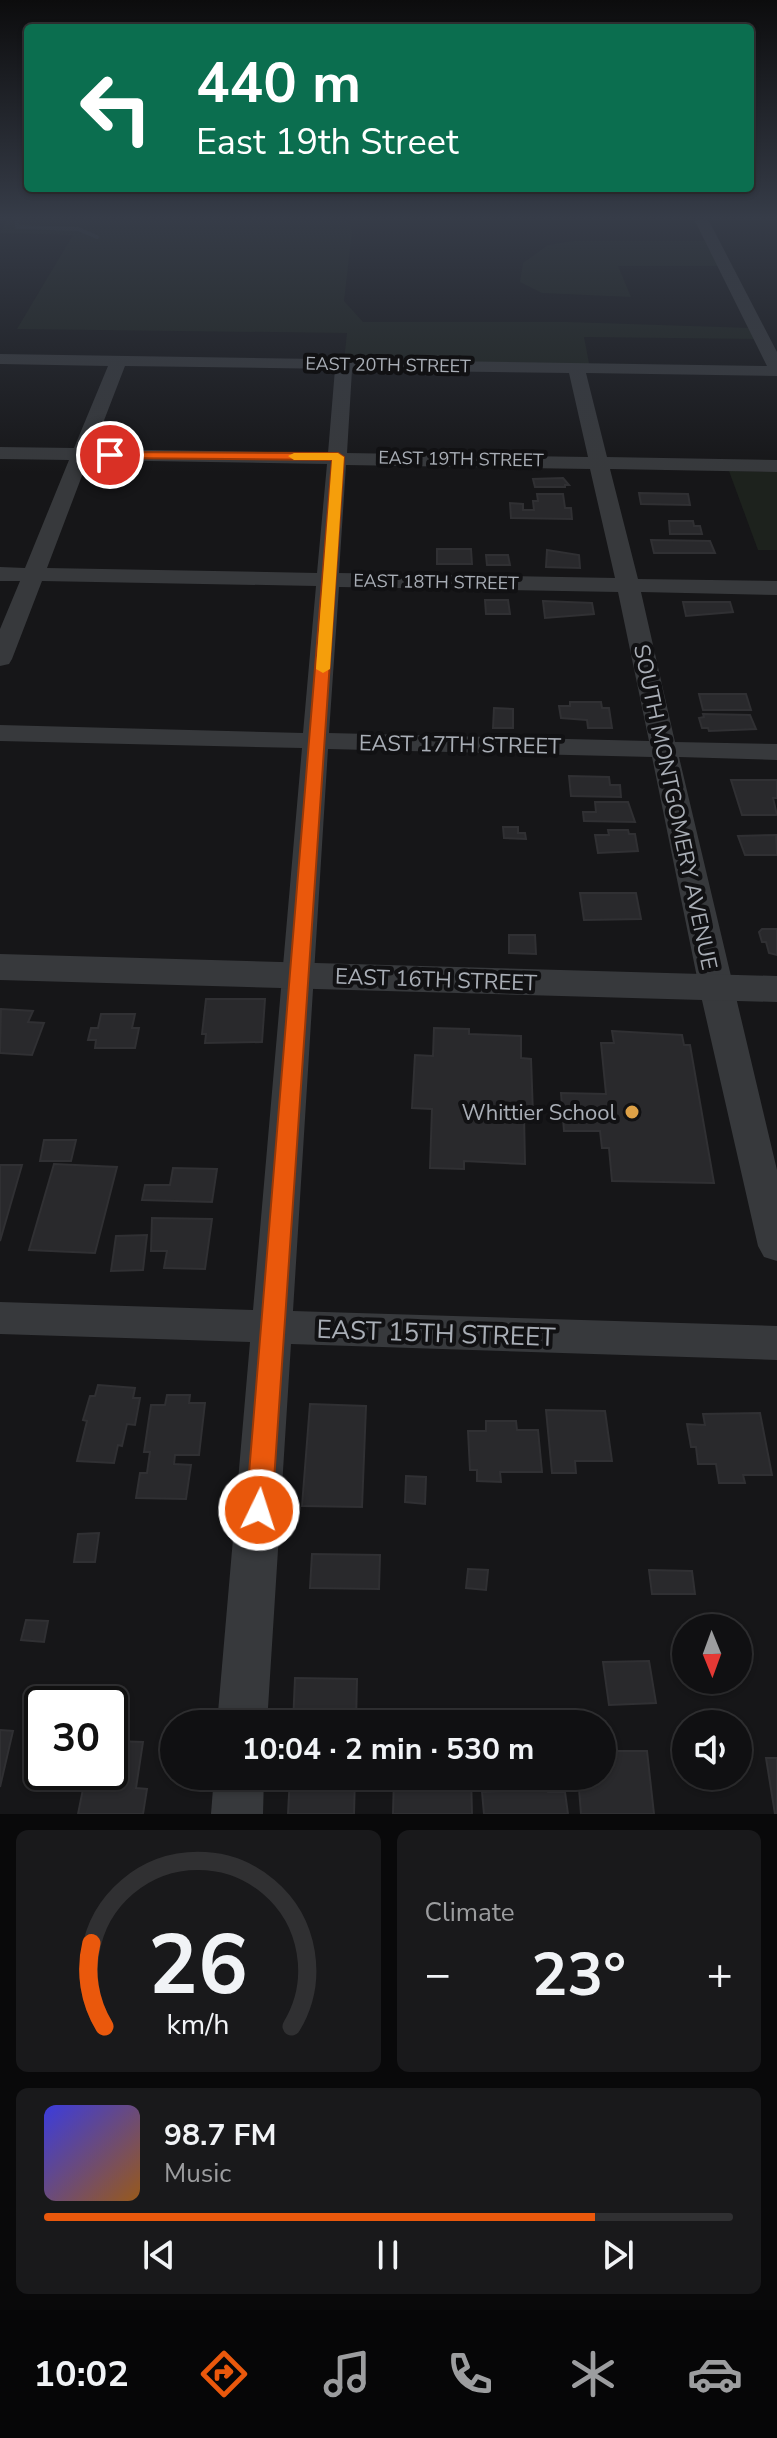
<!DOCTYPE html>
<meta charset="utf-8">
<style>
body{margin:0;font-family:"Nunito Sans",sans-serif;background:#19191b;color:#f1f3f6;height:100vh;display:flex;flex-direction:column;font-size:30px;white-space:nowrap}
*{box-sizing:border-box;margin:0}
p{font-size:26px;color:#9c9d9f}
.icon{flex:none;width:44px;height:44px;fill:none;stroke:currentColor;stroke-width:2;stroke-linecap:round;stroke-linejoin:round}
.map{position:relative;height:1814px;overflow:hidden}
.panel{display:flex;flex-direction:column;gap:16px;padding:16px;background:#09090a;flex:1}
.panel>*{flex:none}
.banner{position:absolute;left:24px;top:24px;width:730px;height:168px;border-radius:8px;box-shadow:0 2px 6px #0004,0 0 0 2px #303032;background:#0b6e4f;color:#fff;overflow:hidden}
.needle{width:52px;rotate:179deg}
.fabs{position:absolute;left:672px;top:1614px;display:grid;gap:16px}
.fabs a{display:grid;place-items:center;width:80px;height:80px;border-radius:50%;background:#101012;box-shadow:0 2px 6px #0004,0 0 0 2px #303032;font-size:40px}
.speed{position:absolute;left:24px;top:1686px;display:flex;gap:16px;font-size:40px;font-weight:700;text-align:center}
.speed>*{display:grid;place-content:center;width:104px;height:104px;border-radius:50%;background:#101012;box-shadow:0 2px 6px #0004,0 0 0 2px #303032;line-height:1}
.speed .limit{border:4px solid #111;border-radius:12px;background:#fff;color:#111}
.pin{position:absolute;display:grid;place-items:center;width:68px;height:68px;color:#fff;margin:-34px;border:4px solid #fff;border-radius:50%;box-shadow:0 2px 8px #0007}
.me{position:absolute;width:88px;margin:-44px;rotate:4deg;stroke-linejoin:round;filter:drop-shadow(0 0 6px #0008)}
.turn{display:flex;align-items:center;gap:28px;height:168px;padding:0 40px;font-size:36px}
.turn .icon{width:104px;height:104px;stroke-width:2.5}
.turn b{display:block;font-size:56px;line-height:68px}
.big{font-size:60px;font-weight:700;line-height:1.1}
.panel .card{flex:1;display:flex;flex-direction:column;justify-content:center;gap:12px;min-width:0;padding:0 28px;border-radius:12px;background:#19191b}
.panel .dial{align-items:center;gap:0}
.dial svg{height:208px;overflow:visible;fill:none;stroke:#303032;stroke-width:7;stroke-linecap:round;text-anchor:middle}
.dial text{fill:#f1f3f6;stroke:none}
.song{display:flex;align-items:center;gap:24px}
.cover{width:96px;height:96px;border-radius:12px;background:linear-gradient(135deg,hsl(240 70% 55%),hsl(30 70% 35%))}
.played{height:8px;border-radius:4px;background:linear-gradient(90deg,#ea580c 80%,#303032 80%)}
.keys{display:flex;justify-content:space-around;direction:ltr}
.heat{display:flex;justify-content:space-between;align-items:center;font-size:44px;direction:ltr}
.panel .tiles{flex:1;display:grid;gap:16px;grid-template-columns:1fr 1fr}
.card:last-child{grid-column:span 2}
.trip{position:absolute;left:160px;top:1710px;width:456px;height:80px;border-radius:40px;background:#101012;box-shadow:0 2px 6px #0004,0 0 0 2px #303032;font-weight:700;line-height:80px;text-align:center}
.menu{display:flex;height:128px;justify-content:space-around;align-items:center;background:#060607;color:#9c9d9f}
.menu .icon{width:56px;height:56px}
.menu .on{color:#ea580c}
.menu b{font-size:36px;color:#f1f3f6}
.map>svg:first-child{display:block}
.green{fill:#1d221d}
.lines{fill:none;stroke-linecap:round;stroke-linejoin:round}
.stream{stroke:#2d353a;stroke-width:4}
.building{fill:#29292c;stroke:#303033;stroke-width:2}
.minor{fill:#37393c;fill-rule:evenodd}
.tertiary{fill:#37393c;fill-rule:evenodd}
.route{fill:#ea580c;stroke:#983908;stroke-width:2}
.slow{fill:#f59e0b}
.poi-dot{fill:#dea147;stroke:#111113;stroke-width:3}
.labels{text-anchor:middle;stroke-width:8;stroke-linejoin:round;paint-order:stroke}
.far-street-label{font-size:18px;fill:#a9aeb6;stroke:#111113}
.street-label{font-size:22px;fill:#a9aeb6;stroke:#111113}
.poi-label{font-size:22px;fill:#a9aeb6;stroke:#111113;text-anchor:end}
.near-street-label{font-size:26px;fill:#a9aeb6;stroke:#111113}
</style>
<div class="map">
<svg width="777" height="1814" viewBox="0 0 777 1814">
<rect width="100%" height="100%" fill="#161618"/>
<g class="green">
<polygon points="8,219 349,219 352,232 344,301 363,322 568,322 752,328 757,339 584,337 590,368 344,361 347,333 17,329 73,235 0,233"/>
<polygon points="573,241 710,241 720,266 618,266 631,297 542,293 520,282 523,263 548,245"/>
<polygon points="729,471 777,472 777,550 758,550"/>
</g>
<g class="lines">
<polyline class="stream" points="17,219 17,227 78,229 97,237"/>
</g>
<g class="building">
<polygon points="563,478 569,485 565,485 565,487 535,487 533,479"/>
<polygon points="639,493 688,494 690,505 641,504"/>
<polygon points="537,494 563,494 565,508 571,508 572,519 511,518 510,503 523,504 523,510 534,510 533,501 538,501"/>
<polygon points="669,521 693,521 694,526 700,526 702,534 670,534"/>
<polygon points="651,540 710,541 715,553 654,553"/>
<polygon points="437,549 471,549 472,564 437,564"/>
<polygon points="547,550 579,555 580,568 546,567"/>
<polygon points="486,555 508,555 510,565 487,565"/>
<polygon points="485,600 508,600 510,614 486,614"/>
<polygon points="543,601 592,603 594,614 545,618"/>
<polygon points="683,602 730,602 733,612 686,616"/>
<polygon points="699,694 746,694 751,710 703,710"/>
<polygon points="570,702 601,702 602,708 609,708 612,728 588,728 587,720 561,718 559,706 570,706"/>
<polygon points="494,708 513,709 513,728 493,728"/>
<polygon points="703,714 750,715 756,729 709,731 708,728 702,728 699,718 704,717"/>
<polygon points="569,776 609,777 610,785 620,785 621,797 571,796"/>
<polygon points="731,780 777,780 777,798 773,798 777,815 742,815"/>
<polygon points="595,802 628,802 635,822 584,821 583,812 596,812"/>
<polygon points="503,827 518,827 518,833 525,833 526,839 504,838"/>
<polygon points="608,830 628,830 629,834 635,834 638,851 598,853 595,835 609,835"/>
<polygon points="776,835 777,855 745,855 738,836"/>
<polygon points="580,893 636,893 641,919 584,920"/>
<polygon points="762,929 777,929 777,955 769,953 766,942 762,942 759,932"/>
<polygon points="509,935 535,935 536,954 509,953"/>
<polygon points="206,999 265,999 262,1042 205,1043 206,1034 202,1034"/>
<polygon points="1,1009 33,1011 28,1022 44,1023 32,1055 0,1053"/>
<polygon points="101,1014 135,1014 132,1028 139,1028 135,1048 95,1048 96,1040 88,1040 91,1028 98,1028"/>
<polygon points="434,1028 469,1029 469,1034 521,1036 521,1058 531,1059 533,1115 524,1115 525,1164 464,1161 464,1169 430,1168 432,1109 412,1108 415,1055 433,1056"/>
<polygon points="612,1031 682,1035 684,1045 690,1045 714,1183 612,1181 609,1148 602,1148 600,1131 564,1131 561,1093 606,1094 601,1043 614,1043"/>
<polygon points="44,1140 76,1140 71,1161 40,1161"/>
<polygon points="54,1164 117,1167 95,1253 29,1250"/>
<polygon points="0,1165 22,1165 0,1241"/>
<polygon points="173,1168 217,1169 212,1202 142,1200 145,1185 170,1185"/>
<polygon points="152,1218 212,1219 205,1269 164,1268 167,1251 151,1251"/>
<polygon points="147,1235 143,1270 111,1271 116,1236"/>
<polygon points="98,1385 135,1388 133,1398 140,1398 135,1425 127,1424 122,1446 118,1445 114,1463 77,1461 87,1421 83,1420 90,1396 95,1396"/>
<polygon points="167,1395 190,1395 189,1403 205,1403 199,1455 175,1455 174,1464 191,1465 186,1499 136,1498 140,1473 147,1473 150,1452 144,1452 151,1405 165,1405"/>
<polygon points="310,1404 366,1406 362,1507 302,1506"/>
<polygon points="546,1410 605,1411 612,1461 575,1461 576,1473 552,1473"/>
<polygon points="760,1413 772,1475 743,1475 745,1483 719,1483 716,1464 698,1464 696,1447 691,1447 687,1424 705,1425 703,1414"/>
<polygon points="486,1421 516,1421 517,1430 538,1430 542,1472 500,1472 501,1482 477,1481 477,1470 470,1470 468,1431 486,1431"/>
<polygon points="406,1476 426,1477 425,1504 405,1502"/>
<polygon points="99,1533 95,1562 74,1562 78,1534"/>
<polygon points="312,1554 380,1555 379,1589 310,1588"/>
<polygon points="468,1569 488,1570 486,1590 466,1588"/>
<polygon points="649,1570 692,1571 695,1594 652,1594"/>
<polygon points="26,1620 48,1621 44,1642 21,1640"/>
<polygon points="649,1661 656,1703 609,1705 603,1662"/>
<polygon points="295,1678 357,1679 356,1724 293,1724"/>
<polygon points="0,1730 13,1731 0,1787"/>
<polygon points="113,1741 143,1742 136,1788 147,1789 143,1814 78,1814 84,1784 105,1786 107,1772 110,1772"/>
<polygon points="612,1751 647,1751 654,1814 581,1814 578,1776 602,1776 602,1766 613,1765"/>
<polygon points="766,1758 777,1758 777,1814 775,1814"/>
<polygon points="290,1776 355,1776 354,1814 288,1814"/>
<polygon points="394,1776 471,1776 472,1814 393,1814"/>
<polygon points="503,1776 546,1776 548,1792 565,1792 568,1814 484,1814 482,1792 504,1791"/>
</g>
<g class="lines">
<g class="minor">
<path d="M694,219H708L777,352V376L586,373L607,457L777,460V472L610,469L638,579L777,581V595L641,592L675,742L777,744V760L679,757L777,1170V1261L764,1257L758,1246L699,987L652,757L328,749L293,1311L777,1326V1360L291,1344L267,1724H217L250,1342L0,1334V1302L253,1310L302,748L0,741V725L303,733L316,586L42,581L12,659L9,664L0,666V629L20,581H0V567L25,568L69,460L0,459V447L74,448L108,366L0,364V354L767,366ZM125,366L335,369L328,453L93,449ZM352,370L569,373L588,457L347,453ZM88,460L327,464L317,573L47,568ZM346,465L590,469L615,578L339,573ZM339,587L618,592L649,741L329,733Z"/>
<polygon points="214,1776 264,1776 263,1814 211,1814"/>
</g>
<polygon class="tertiary" points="0,954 777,976 777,1002 0,980"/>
</g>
<linearGradient id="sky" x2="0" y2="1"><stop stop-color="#0c0c0d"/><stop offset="0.46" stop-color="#363c48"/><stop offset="1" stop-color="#363c48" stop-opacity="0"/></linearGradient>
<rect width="777" height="473" fill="url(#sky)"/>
<polygon class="route" points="106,452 338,453 344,457 272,1510 269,1519 259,1522 249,1519 246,1510 332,460 110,458 104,455"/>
<polygon class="slow" points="338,453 344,457 330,669 323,673 316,669 332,460 294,460 288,456 294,453"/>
<circle class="poi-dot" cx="632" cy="1112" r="8"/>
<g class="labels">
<g class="far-street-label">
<text transform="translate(388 365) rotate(1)" y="6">EAST 20TH STREET</text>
<text transform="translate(461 459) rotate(1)" y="6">EAST 19TH STREET</text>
<text transform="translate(436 582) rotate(1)" y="6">EAST 18TH STREET</text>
</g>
<g class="street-label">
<text transform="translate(460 744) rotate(1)" y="8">EAST 17TH STREET</text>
<text transform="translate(676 807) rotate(78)" y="8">SOUTH MONTGOMERY AVENUE</text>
<text transform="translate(436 979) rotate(2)" y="8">EAST 16TH STREET</text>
</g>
<g class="poi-label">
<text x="616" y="1120">Whittier School</text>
</g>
<g class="near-street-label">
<text transform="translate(436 1333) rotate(2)" y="9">EAST 15TH STREET</text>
</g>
</g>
</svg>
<div class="fabs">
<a><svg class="needle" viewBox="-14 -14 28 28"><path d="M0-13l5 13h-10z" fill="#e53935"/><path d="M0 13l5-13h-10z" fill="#9c9d9f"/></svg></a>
<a><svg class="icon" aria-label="sound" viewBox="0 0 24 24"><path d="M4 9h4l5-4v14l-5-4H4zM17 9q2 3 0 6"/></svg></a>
</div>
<div class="speed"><div class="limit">30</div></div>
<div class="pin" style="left:110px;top:455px;background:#d93025"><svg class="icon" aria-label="arrive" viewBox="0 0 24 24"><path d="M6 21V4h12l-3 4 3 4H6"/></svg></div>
<svg class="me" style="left:259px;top:1510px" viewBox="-20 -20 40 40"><circle r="17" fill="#ea580c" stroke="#fff" stroke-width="3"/><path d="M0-11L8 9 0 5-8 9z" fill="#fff"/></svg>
<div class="trip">10:04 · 2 min · 530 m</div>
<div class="banner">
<div class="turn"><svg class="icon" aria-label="left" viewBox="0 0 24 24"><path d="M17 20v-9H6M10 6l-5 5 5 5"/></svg><div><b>440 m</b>East 19th Street</div></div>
</div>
</div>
<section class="panel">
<div class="tiles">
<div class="card dial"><svg viewBox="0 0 100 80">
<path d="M14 69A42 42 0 1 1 86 69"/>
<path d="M14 69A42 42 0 0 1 9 37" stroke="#ea580c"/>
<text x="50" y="56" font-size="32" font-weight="700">26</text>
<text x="50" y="72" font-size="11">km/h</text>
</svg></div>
<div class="card"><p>Climate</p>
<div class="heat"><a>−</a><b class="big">23°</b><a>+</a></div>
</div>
<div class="card">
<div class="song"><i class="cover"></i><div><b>98.7 FM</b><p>Music</p></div></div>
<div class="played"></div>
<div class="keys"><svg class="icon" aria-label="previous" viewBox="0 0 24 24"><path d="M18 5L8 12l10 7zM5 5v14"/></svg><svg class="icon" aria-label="pause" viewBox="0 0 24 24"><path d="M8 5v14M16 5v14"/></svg><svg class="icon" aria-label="next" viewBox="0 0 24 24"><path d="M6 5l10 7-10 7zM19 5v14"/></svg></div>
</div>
</div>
</section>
<nav class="menu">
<b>10:02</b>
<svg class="icon on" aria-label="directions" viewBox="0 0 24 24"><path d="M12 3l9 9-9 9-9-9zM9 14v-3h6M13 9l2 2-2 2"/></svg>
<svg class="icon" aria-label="music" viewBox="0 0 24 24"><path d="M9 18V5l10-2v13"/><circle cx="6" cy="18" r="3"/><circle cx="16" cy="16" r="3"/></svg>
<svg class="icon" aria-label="phone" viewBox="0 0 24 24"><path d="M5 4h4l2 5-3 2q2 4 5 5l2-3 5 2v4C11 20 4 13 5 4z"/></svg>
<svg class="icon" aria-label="climate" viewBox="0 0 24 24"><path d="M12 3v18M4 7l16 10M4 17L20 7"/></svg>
<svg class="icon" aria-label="car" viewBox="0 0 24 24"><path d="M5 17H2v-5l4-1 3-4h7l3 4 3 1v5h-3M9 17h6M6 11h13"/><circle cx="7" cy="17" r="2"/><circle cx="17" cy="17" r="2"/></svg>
</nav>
